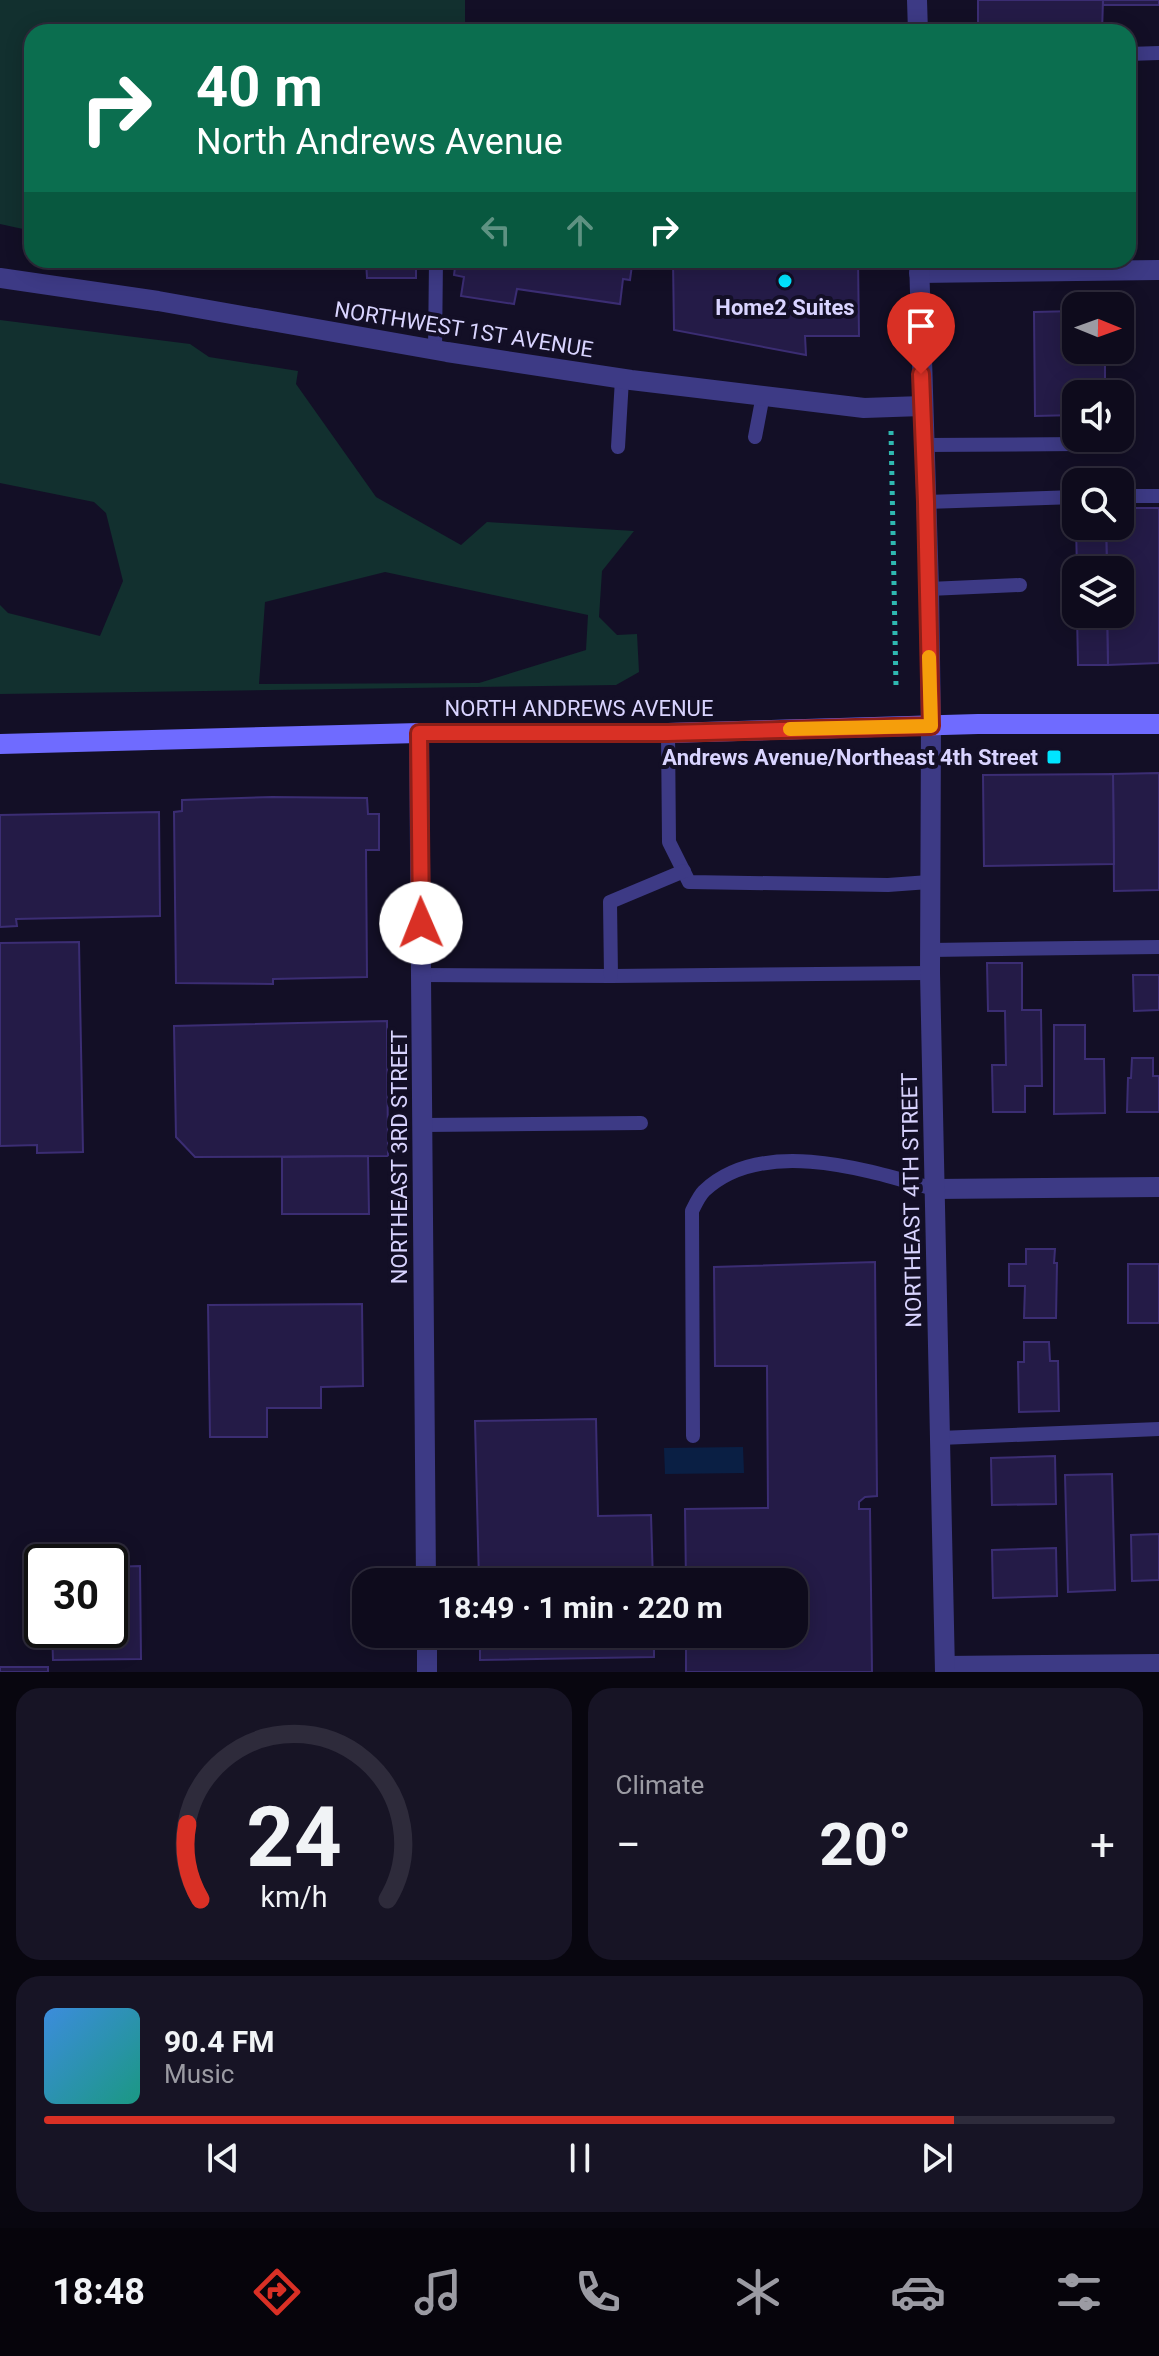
<!DOCTYPE html>
<meta charset="utf-8">
<style>
body{margin:0;font-family:Roboto,sans-serif;background:#171425;color:#f1f3f6;height:100vh;display:flex;flex-direction:column;font-size:30px;white-space:nowrap}
*{box-sizing:border-box;margin:0}
p{font-size:26px;color:#9b9ba3}
.icon{flex:none;width:44px;height:44px;fill:none;stroke:currentColor;stroke-width:2;stroke-linecap:round;stroke-linejoin:round}
.map{position:relative;height:1672px;overflow:hidden}
.side{display:flex;flex-direction:column;gap:16px;padding:16px;background:#08060f;flex:1}
.side>*{flex:none}
.guide{position:absolute;left:24px;top:24px;width:1112px;height:244px;border-radius:24px;box-shadow:0 4px 20px #0003,0 0 0 2px #2e2b3b;background:#0b6e4f;color:#fff;overflow:hidden}
.needle{width:52px;rotate:91deg}
.buttons{position:absolute;left:1062px;top:292px;display:grid;gap:16px}
.buttons a{display:grid;place-items:center;width:72px;height:72px;border-radius:16px;background:#0e0b1c;box-shadow:0 4px 20px #0003,0 0 0 2px #2e2b3b;font-size:40px}
.speed{position:absolute;left:24px;top:1544px;display:flex;gap:16px;font-size:40px;font-weight:700;text-align:center}
.speed>*{display:grid;place-content:center;width:104px;height:104px;border-radius:50%;background:#0e0b1c;box-shadow:0 4px 20px #0003,0 0 0 2px #2e2b3b;line-height:1}
.speed .limit{border:4px solid #111;border-radius:12px;background:#fff;color:#111}
.pin{position:absolute;display:grid;place-items:center;width:68px;height:68px;color:#fff;margin:-82px -34px;border-radius:50% 50% 50% 0;rotate:-45deg;box-shadow:0 0 8px #0007}
.pin .icon{rotate:45deg}
.me{position:absolute;width:88px;margin:-44px;rotate:359deg;stroke-linejoin:round;filter:drop-shadow(0 0 6px #0008)}
.turn{display:flex;align-items:center;gap:28px;height:168px;padding:0 40px;font-size:36px}
.turn .icon{width:104px;height:104px;stroke-width:2.5}
.turn b{display:block;font-size:56px;line-height:68px}
.lanes{display:flex;align-items:center;height:76px;padding:0 40px;background:#0003;justify-content:center;gap:40px;direction:ltr}
.lanes .off{opacity:.35}
.big{font-size:60px;font-weight:700;line-height:1.1}
.side .card{flex:1;display:flex;flex-direction:column;justify-content:center;gap:12px;min-width:0;padding:0 28px;border-radius:24px;background:#171425}
.side .dial{align-items:center;gap:0}
.dial svg{height:208px;overflow:visible;fill:none;stroke:#2e2b3b;stroke-width:7;stroke-linecap:round;text-anchor:middle}
.dial text{fill:#f1f3f6;stroke:none}
.song{display:flex;align-items:center;gap:24px}
.cover{width:96px;height:96px;border-radius:12px;background:linear-gradient(135deg,hsl(210 70% 55%),hsl(170 70% 35%))}
.played{height:8px;border-radius:4px;background:linear-gradient(90deg,#d93025 85%,#2e2b3b 85%)}
.keys{display:flex;justify-content:space-around;direction:ltr}
.heat{display:flex;justify-content:space-between;align-items:center;font-size:44px;direction:ltr}
.side .tiles{flex:1;display:grid;gap:16px;grid-template-columns:1fr 1fr}
.card:last-child{grid-column:span 2}
.trip{position:absolute;left:352px;top:1568px;width:456px;height:80px;border-radius:24px;background:#0e0b1c;box-shadow:0 4px 20px #0003,0 0 0 2px #2e2b3b;font-weight:700;line-height:80px;text-align:center}
.menu{display:flex;height:128px;justify-content:space-around;align-items:center;background:#06040b;color:#9b9ba3}
.menu .icon{width:56px;height:56px}
.menu .selected{color:#d93025}
.menu b{font-size:36px;color:#f1f3f6}
.map>svg:first-child{display:block}
.green{fill:#12302f;fill-rule:evenodd}
.water{fill:#0a1f44}
.building{fill:#241b47;stroke:#3b2d73;stroke-width:2}
.lines{fill:none;stroke-linecap:round;stroke-linejoin:round}
.path{stroke:#2fb8b0;stroke-width:5;stroke-dasharray:4 6;stroke-linecap:butt}
.service{stroke:#3d3a85;stroke-width:14}
.minor{stroke:#3d3a85;stroke-width:20}
.tertiary{stroke:#3d3a85;stroke-width:20}
.secondary{stroke:#6f6bff;stroke-width:20}
.route-casing{stroke:#8d1f18;stroke-width:20}
.route{stroke:#d93025;stroke-width:14}
.slow{stroke:#f59e0b;stroke-width:14}
.poi-dot{fill:#00e5ff;stroke:#130f26;stroke-width:3}
.labels{text-anchor:middle;stroke-width:8;stroke-linejoin:round;paint-order:stroke}
.poi-label{font-size:22px;font-weight:bold;fill:#d9d4ff;stroke:#130f26}
.street-label{font-size:22px;fill:#d9d4ff;stroke:#130f26}
</style>
<div class="map">
<svg width="1159" height="1672" viewBox="0 0 1159 1672">
<rect width="100%" height="100%" fill="#130f26"/>
<g class="green">
<polygon points="0,0 465,0 465,32 32,32 32,231 0,224"/>
<path d="M0,320L190,344L209,357L298,371L296,384L376,497L461,545L487,522L634,531L602,571L599,617L617,635L637,634L639,672L616,685L0,694V605L8,613L100,636L123,581L106,513L94,502L0,483ZM385,572L588,615L586,650L479,683L259,684L265,602Z"/>
</g>
<polygon class="water" points="743,1447 744,1473 665,1474 664,1448"/>
<g class="building">
<polygon points="978,0 1103,0 1102,32 978,32"/>
<rect x="1103" y="0" width="56" height="5"/>
<polygon points="366,260 416,260 416,278 367,278"/>
<polygon points="456,260 622,260 622,263 632,265 630,280 623,279 620,304 517,289 514,304 461,296 464,277 454,275"/>
<polygon points="673,260 858,260 859,336 805,336 806,355 674,330"/>
<polygon points="1076,311 1076,350 1105,350 1105,394 1076,394 1076,415 1035,416 1034,312"/>
<polygon points="1120,508 1159,508 1159,663 1108,665 1107,614 1120,614 1120,570 1107,570 1106,526 1120,526"/>
<polygon points="1076,526 1106,526 1107,570 1077,570"/>
<polygon points="1077,614 1107,614 1108,665 1078,665"/>
<polygon points="1159,773 1159,890 1114,891 1113,774"/>
<polygon points="1113,774 1114,864 984,866 983,775"/>
<polygon points="272,797 367,798 368,814 379,814 379,850 366,850 367,977 273,979 273,984 176,983 174,812 182,811 182,800"/>
<polygon points="159,812 160,916 16,919 17,926 0,927 0,815"/>
<polygon points="79,942 83,1152 37,1153 37,1145 0,1146 0,943"/>
<polygon points="987,963 1022,963 1022,1010 1041,1010 1042,1086 1025,1086 1025,1112 993,1112 992,1065 1006,1065 1005,1011 988,1011"/>
<polygon points="1133,975 1159,975 1159,1010 1134,1011"/>
<polygon points="387,1021 388,1156 195,1157 176,1137 174,1026"/>
<polygon points="1054,1025 1085,1025 1085,1059 1104,1059 1105,1113 1054,1114"/>
<polygon points="1132,1058 1153,1058 1153,1076 1159,1076 1159,1112 1127,1112 1128,1078 1131,1078"/>
<polygon points="368,1156 369,1214 282,1214 282,1157"/>
<polygon points="1026,1249 1055,1249 1054,1263 1057,1263 1056,1318 1024,1318 1025,1286 1009,1286 1009,1264 1026,1264"/>
<polygon points="875,1262 877,1496 865,1497 859,1502 859,1509 870,1509 872,1672 686,1672 686,1634 794,1634 794,1582 686,1582 685,1509 768,1508 767,1366 715,1366 714,1267"/>
<rect x="1128" y="1264" width="31" height="59"/>
<polygon points="362,1304 363,1386 321,1387 321,1408 267,1408 267,1437 210,1437 208,1305"/>
<polygon points="1024,1342 1049,1342 1050,1361 1058,1361 1059,1411 1019,1412 1018,1362 1024,1362"/>
<polygon points="596,1419 598,1516 651,1515 653,1582 479,1582 475,1421"/>
<polygon points="1055,1456 1056,1504 992,1505 991,1458"/>
<polygon points="1112,1474 1115,1590 1068,1592 1065,1475"/>
<polygon points="1159,1534 1159,1580 1132,1581 1131,1535"/>
<polygon points="1056,1548 1057,1596 993,1598 992,1550"/>
<polygon points="140,1566 141,1659 53,1660 52,1630 110,1630 110,1567"/>
<polygon points="480,1634 654,1634 654,1657 480,1660"/>
<rect x="0" y="1667" width="48" height="5"/>
</g>
<g class="lines">
<polyline class="path" points="891,431 896,686"/>
<g class="service">
<polyline points="1128,54 1159,53"/>
<polyline points="435,350 436,260"/>
<polyline points="755,437 763,395"/>
<polyline points="923,445 1081,444"/>
<polyline points="618,447 622,379"/>
<polyline points="1120,496 1159,496"/>
<polyline points="926,502 1076,497"/>
<polyline points="929,589 1020,585"/>
<polyline points="668,733 669,842 689,882 888,885 929,882"/>
<polyline points="930,950 1159,947"/>
<polyline points="421,975 611,976 930,973"/>
<polyline points="611,976 610,902 684,871"/>
<polyline points="423,1125 641,1123"/>
<path d="M693,1436L692,1211C695,1205 699,1196 704,1191C762,1136 868,1170 934,1189"/>
<polyline points="940,1438 1159,1429"/>
</g>
<g class="minor">
<polyline points="919,273 1159,270"/>
<polyline points="0,278 158,301 447,352 631,380 864,408 922,406"/>
<polyline points="419,733 426,1582"/>
<polyline points="934,1189 1159,1187"/>
<polyline points="427,1634 427,1672"/>
<polyline points="945,1666 1159,1664"/>
</g>
<g class="tertiary">
<polyline points="917,0 918,32"/>
<polyline points="919,260 929,589 931,726 930,973 945,1672"/>
</g>
<polyline class="secondary" points="0,744 419,733 668,733 978,724 1159,724"/>
</g>
<g class="lines">
<g class="route-casing">
<polyline id="route" points="421,923 419,733 668,733 931,726 926,502 921,374"/>
</g>
<use href="#route" class="route"/>
<polyline class="slow" points="790,729 931,726 929,657"/>
</g>
<g class="poi-dot">
<circle cx="785" cy="281" r="8"/>
<rect x="1046" y="749" width="16" height="16" rx="4"/>
</g>
<g class="labels">
<g class="poi-label">
<text x="785" y="315">Home2 Suites</text>
<text x="1038" y="765" text-anchor="end">Andrews Avenue/Northeast 4th Street</text>
</g>
<g class="street-label">
<text transform="translate(464 329) rotate(9)" y="8">NORTHWEST 1ST AVENUE</text>
<text x="579" y="716">NORTH ANDREWS AVENUE</text>
<text transform="translate(399 1157) rotate(-90)" y="8">NORTHEAST 3RD STREET</text>
<text transform="translate(911 1200) rotate(-91)" y="8">NORTHEAST 4TH STREET</text>
</g>
</g>
</svg>
<div class="buttons">
<a><svg class="needle" viewBox="-14 -14 28 28"><path d="M0-13l5 13h-10z" fill="#e53935"/><path d="M0 13l5-13h-10z" fill="#9b9ba3"/></svg></a>
<a><svg class="icon" aria-label="sound" viewBox="0 0 24 24"><path d="M4 9h4l5-4v14l-5-4H4zM17 9q2 3 0 6"/></svg></a>
<a><svg class="icon" aria-label="search" viewBox="0 0 24 24"><circle cx="10" cy="10" r="6"/><path d="M15 15l6 6"/></svg></a>
<a><svg class="icon" aria-label="layers" viewBox="0 0 24 24"><path d="M12 4l9 5-9 5-9-5zM3 14l9 5 9-5"/></svg></a>
</div>
<div class="speed"><div class="limit">30</div></div>
<div class="pin" style="left:921px;top:374px;background:#d93025"><svg class="icon" aria-label="arrive" viewBox="0 0 24 24"><path d="M6 21V4h12l-3 4 3 4H6"/></svg></div>
<svg class="me" style="left:421px;top:923px" viewBox="-20 -20 40 40"><circle r="19" fill="#fff"/><path d="M0-13L10 11 0 6-10 11z" fill="#d93025"/></svg>
<div class="trip">18:49 · 1 min · 220 m</div>
<div class="guide">
<div class="turn"><svg class="icon" aria-label="right" viewBox="0 0 24 24"><path d="M7 20v-9h11M14 6l5 5-5 5"/></svg><div><b>40 m</b>North Andrews Avenue</div></div>
<div class="lanes"><svg class="icon off" aria-label="left" viewBox="0 0 24 24"><path d="M17 20v-9H6M10 6l-5 5 5 5"/></svg><svg class="icon off" aria-label="ahead" viewBox="0 0 24 24"><path d="M12 20V5M6 11l6-6 6 6"/></svg><svg class="icon" aria-label="right" viewBox="0 0 24 24"><path d="M7 20v-9h11M14 6l5 5-5 5"/></svg></div>
</div>
</div>
<section class="side">
<div class="tiles">
<div class="card dial"><svg viewBox="0 0 100 80">
<path d="M14 69A42 42 0 1 1 86 69"/>
<path d="M14 69A42 42 0 0 1 9 40" stroke="#d93025"/>
<text x="50" y="56" font-size="32" font-weight="700">24</text>
<text x="50" y="72" font-size="11">km/h</text>
</svg></div>
<div class="card"><p>Climate</p>
<div class="heat"><a>−</a><b class="big">20°</b><a>+</a></div>
</div>
<div class="card">
<div class="song"><i class="cover"></i><div><b>90.4 FM</b><p>Music</p></div></div>
<div class="played"></div>
<div class="keys"><svg class="icon" aria-label="previous" viewBox="0 0 24 24"><path d="M18 5L8 12l10 7zM5 5v14"/></svg><svg class="icon" aria-label="pause" viewBox="0 0 24 24"><path d="M8 5v14M16 5v14"/></svg><svg class="icon" aria-label="next" viewBox="0 0 24 24"><path d="M6 5l10 7-10 7zM19 5v14"/></svg></div>
</div>
</div>
</section>
<nav class="menu">
<b>18:48</b>
<svg class="icon selected" aria-label="directions" viewBox="0 0 24 24"><path d="M12 3l9 9-9 9-9-9zM9 14v-3h6M13 9l2 2-2 2"/></svg>
<svg class="icon" aria-label="music" viewBox="0 0 24 24"><path d="M9 18V5l10-2v13"/><circle cx="6" cy="18" r="3"/><circle cx="16" cy="16" r="3"/></svg>
<svg class="icon" aria-label="phone" viewBox="0 0 24 24"><path d="M5 4h4l2 5-3 2q2 4 5 5l2-3 5 2v4C11 20 4 13 5 4z"/></svg>
<svg class="icon" aria-label="climate" viewBox="0 0 24 24"><path d="M12 3v18M4 7l16 10M4 17L20 7"/></svg>
<svg class="icon" aria-label="car" viewBox="0 0 24 24"><path d="M5 17H2v-5l4-1 3-4h7l3 4 3 1v5h-3M9 17h6M6 11h13"/><circle cx="7" cy="17" r="2"/><circle cx="17" cy="17" r="2"/></svg>
<svg class="icon" aria-label="filters" viewBox="0 0 24 24"><path d="M4 7h16M4 17h16"/><circle cx="9" cy="7" r="2"/><circle cx="15" cy="17" r="2"/></svg>
</nav>
